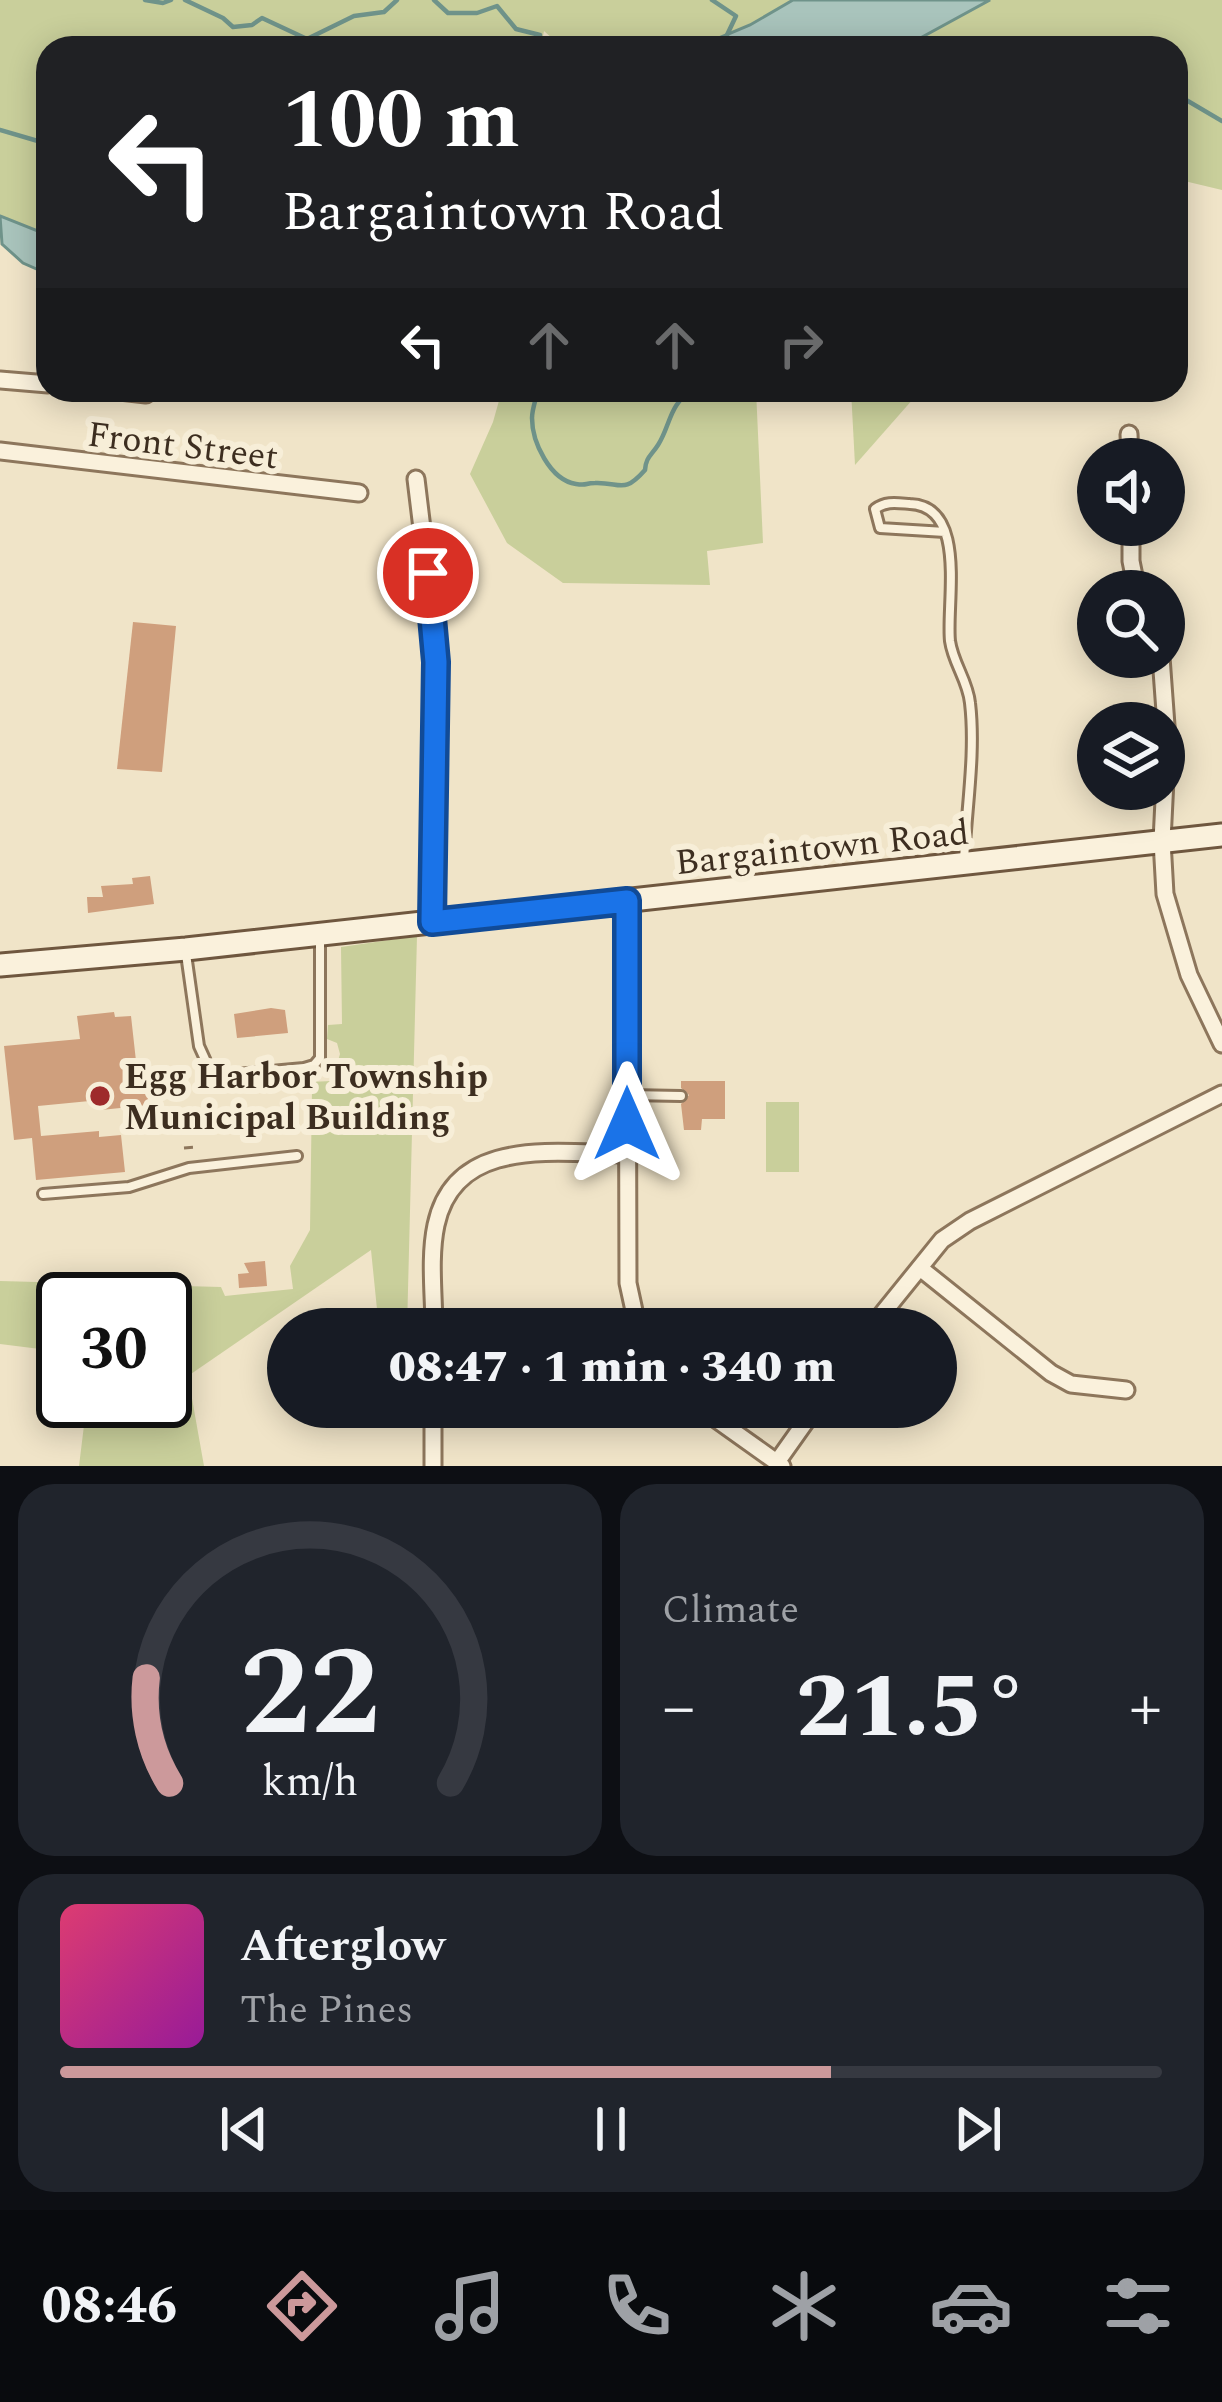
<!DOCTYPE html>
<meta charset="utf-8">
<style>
body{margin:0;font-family:Spectral,serif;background:#20242c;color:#f1f3f6;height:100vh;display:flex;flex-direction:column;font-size:45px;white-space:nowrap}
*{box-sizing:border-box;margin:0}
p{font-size:39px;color:#9ea1a6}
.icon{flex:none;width:66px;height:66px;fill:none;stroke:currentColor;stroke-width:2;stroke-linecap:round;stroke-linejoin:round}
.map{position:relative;height:1466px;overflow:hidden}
.details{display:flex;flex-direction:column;gap:18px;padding:18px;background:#0d0f14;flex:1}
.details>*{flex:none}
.guide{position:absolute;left:36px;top:36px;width:1152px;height:366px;border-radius:36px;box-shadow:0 6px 30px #0003;background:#202124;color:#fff;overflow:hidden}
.buttons{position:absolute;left:1077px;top:438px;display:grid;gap:24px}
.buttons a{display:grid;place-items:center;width:108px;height:108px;border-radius:50%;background:#171b24;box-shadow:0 6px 30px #0003;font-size:60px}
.speed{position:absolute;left:36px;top:1272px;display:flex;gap:24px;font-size:60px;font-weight:700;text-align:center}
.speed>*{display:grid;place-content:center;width:156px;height:156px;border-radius:50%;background:#171b24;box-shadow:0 6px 30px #0003;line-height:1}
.speed .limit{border:6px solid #111;border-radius:18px;background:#fff;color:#111}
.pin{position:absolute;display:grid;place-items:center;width:102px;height:102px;color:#fff;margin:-51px;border:6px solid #fff;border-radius:50%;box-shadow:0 3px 12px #0007}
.me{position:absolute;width:132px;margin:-66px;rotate:0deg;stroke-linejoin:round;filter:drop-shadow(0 0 9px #0008)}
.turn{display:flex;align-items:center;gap:42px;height:252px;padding:0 48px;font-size:54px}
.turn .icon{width:156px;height:156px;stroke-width:2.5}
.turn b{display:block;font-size:84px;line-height:102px}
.lanes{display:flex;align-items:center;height:114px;padding:0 48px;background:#0003;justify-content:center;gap:60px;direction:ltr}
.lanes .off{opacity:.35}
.big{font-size:90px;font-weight:800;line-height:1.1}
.details .tile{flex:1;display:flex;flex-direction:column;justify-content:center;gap:18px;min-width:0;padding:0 42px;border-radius:36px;background:#20242c}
.details .dial{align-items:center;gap:0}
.dial svg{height:312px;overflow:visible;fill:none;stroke:#363941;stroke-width:7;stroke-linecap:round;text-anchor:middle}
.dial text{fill:#f1f3f6;stroke:none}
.song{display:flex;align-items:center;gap:36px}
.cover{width:144px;height:144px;border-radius:18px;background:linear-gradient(135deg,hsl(340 70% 55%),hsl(300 70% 35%))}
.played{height:12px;border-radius:6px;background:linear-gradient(90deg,#cc999b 70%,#363941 70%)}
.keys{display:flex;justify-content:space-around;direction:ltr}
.heat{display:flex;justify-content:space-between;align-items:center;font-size:66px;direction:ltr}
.details .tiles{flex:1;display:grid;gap:18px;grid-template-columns:1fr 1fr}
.tile:last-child{grid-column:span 2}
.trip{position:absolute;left:267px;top:1308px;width:690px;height:120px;border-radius:60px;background:#171b24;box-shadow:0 6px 30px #0003;font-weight:800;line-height:120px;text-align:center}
.dock{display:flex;height:192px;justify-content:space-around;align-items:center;background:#090b0e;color:#9ea1a6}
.dock .icon{width:84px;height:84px}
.dock .current{color:#cc999b}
.dock b{font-size:54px;color:#f1f3f6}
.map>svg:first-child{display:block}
.green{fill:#c9cf9b}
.water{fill:#a9c4bc;stroke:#6f938a;stroke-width:3}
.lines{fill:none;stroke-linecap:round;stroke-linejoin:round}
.stream{stroke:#6f938a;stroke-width:4.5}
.building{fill:#cf9f7d}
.lane-casing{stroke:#8d765c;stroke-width:14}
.street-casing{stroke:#8d765c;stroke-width:21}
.secondary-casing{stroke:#6f573f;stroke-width:27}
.path{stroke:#8d765c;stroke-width:3;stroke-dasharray:9 6;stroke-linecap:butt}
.lane{stroke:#faf1dc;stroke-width:8}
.street{stroke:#faf1dc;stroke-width:15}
.secondary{stroke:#faf1dc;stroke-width:21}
.route-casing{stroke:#114b97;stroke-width:30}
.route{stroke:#1a73e8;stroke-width:21}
.poi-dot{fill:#9e2a2b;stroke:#f7eed8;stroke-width:4.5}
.labels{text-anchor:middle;stroke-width:12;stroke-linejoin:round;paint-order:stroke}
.street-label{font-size:36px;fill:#3d2e20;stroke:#f7eed8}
.poi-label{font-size:36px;font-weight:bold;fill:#3d2e20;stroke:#f7eed8;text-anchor:start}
</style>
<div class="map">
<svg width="1222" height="1466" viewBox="0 0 1222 1466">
<rect width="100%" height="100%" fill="#f0e4c8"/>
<g class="green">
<polygon points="0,0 793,0 750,25 695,48 563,48 544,31 542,41 550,48 48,48 48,235 0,216"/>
<polygon points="990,0 1222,0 1222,190 1176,179 1176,48 902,48"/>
<polygon points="502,390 756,390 763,543 707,551 710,585 563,583 507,543 470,474 493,422"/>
<polygon points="851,390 921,390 855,465"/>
<polygon points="417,936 407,1329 379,1329 371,1250 188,1376 204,1466 79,1466 87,1401 165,1401 165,1299 63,1299 63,1368 40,1349 0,1344 0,1281 221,1287 225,1296 293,1289 290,1266 310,1230 312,1089 309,1082 332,1081 340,1054 337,1043 327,1039 328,1025 342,1024 341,947"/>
<rect x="766" y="1102" width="33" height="70"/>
</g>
<g class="water">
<polygon points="793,0 990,0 902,48 695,48 750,25"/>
<polygon points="0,216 48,235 48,274 23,263 2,244"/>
</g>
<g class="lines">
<g class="stream">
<polyline points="145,0 163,3 171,0"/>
<polyline points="185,0 223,18 233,27 252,25 262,18 307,39 354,16 384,12 397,0"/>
<polyline points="434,0 448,13 477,13 497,6 516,29 540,35"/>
<polyline points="712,0 736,16 727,35"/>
<polyline points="1176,94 1222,121"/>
<polyline points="0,130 48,144"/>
<path d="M538,390C536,399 532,409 532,418C532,442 550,480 576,484C588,486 584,483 595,483C621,482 623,495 645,470C646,457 651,456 658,445C671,425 669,401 695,390"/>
</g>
</g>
<g class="building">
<polygon points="133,622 176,626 162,772 117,769"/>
<polygon points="150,876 154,904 88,913 87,897 103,897 101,886 133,884 132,878"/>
<polygon points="271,1008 285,1010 288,1033 237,1038 234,1014"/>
<polygon points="114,1012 115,1017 131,1016 136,1061 144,1062 149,1105 101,1110 100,1100 38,1106 41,1136 99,1131 99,1137 121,1135 125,1172 36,1180 32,1138 14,1140 4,1046 80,1039 77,1016"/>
<polygon points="681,1081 725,1081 725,1119 702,1119 701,1130 684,1130 681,1104 689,1095 681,1088"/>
<polygon points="265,1261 267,1286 239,1288 238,1274 249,1273 244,1263"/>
</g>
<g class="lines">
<g class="lane-casing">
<g id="lane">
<path d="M945,532L880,528L875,509C886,501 896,503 910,504C968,506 946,603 950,641C953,663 968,681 970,703C976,754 966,811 964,862"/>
<polyline points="186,954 199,1046 209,1068 225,1075 304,1068 314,1065 320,1058 320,935"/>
<polyline points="628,1095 681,1096"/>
<polyline points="43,1194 129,1187 189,1168 297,1156"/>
</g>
</g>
<g class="street-casing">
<g id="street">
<polyline points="0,380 48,384"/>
<polyline points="111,390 146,394"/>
<polyline points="1129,434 1130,459"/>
<polyline points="0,451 359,493"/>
<polyline points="416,479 435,636 432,922"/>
<polyline points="1131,525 1131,561 1137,591"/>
<polyline points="1161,657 1167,739 1162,841 1165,894 1189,975 1222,1044"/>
<polyline points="627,901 628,1283 638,1329"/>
<polyline points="920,1268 1051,1373 1071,1384 1126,1390"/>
<path d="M434,1329C434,1296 429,1258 436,1225C455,1135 558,1154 627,1154"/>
<polyline points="870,1329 942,1240 970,1221 1222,1094"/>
<polyline points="699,1407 782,1466"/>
<polyline points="777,1462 816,1407"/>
<polyline points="433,1466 433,1407"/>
</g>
</g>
<g class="secondary-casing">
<polyline id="secondary" points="0,965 186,949 1222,835"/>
</g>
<g class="path">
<polyline points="181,1121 194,1119"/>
<polyline points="184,1148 198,1147"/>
</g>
<use href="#lane" class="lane"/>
<use href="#street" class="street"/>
<use href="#secondary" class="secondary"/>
</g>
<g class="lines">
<g class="route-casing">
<polyline id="route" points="428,573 436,662 432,922 627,901 627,1124"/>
</g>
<use href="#route" class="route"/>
</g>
<circle class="poi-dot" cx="100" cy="1096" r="12"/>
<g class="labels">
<g class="street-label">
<text transform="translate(183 444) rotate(7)" y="13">Front Street</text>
<text transform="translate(822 846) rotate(-6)" y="13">Bargaintown Road</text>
</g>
<g class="poi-label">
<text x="124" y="1088">Egg Harbor Township<tspan x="124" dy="41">Municipal Building</tspan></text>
</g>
</g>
</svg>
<div class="buttons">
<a><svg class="icon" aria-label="sound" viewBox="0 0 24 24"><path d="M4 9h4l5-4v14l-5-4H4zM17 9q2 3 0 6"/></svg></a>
<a><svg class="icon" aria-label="search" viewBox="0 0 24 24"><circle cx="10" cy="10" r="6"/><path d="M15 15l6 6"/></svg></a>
<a><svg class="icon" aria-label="layers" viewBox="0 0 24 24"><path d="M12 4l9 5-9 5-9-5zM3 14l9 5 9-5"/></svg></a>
</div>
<div class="speed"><div class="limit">30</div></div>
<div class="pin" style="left:428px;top:573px;background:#d93025"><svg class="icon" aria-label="arrive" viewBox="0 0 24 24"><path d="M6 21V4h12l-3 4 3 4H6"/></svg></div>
<svg class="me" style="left:627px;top:1124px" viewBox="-20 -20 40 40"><path d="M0-17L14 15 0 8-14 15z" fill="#1a73e8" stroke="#fff" stroke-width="4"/></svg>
<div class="trip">08:47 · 1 min · 340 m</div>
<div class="guide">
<div class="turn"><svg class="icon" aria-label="left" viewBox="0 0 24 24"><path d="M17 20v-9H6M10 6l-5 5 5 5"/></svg><div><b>100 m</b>Bargaintown Road</div></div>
<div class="lanes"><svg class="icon" aria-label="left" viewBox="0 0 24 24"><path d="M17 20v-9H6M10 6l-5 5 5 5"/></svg><svg class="icon off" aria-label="ahead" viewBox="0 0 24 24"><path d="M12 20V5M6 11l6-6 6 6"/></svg><svg class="icon off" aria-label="ahead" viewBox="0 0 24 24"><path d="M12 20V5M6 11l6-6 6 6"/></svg><svg class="icon off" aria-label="right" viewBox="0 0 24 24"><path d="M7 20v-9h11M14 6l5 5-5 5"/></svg></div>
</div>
</div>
<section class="details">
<div class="tiles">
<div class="tile dial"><svg viewBox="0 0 100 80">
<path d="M14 69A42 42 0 1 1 86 69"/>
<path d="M14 69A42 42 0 0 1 8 42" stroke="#cc999b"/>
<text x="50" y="56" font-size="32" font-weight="700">22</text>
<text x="50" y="72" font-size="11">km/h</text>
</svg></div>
<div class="tile"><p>Climate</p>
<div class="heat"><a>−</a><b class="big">21.5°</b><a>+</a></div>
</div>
<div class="tile">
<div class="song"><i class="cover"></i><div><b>Afterglow</b><p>The Pines</p></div></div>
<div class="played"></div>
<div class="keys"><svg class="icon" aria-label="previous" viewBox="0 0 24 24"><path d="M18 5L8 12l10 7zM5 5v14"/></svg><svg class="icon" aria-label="pause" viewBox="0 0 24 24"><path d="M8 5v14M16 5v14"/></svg><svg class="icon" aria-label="next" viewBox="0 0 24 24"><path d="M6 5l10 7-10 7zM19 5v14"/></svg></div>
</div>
</div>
</section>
<nav class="dock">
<b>08:46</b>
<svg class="icon current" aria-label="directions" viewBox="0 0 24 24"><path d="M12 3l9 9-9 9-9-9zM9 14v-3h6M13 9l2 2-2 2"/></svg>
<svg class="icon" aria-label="music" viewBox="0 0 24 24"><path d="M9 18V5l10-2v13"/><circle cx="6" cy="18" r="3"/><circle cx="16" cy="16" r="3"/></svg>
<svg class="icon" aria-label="phone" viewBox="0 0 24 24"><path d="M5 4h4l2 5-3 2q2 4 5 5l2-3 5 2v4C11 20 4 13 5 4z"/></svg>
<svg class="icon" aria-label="climate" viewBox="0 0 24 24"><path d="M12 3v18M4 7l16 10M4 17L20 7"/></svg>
<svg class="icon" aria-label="car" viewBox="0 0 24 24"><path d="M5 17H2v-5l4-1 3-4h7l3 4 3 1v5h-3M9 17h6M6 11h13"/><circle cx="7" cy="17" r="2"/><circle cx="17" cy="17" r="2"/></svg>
<svg class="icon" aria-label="filters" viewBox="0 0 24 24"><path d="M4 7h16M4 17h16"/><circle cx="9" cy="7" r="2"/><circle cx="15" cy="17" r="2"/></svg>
</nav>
